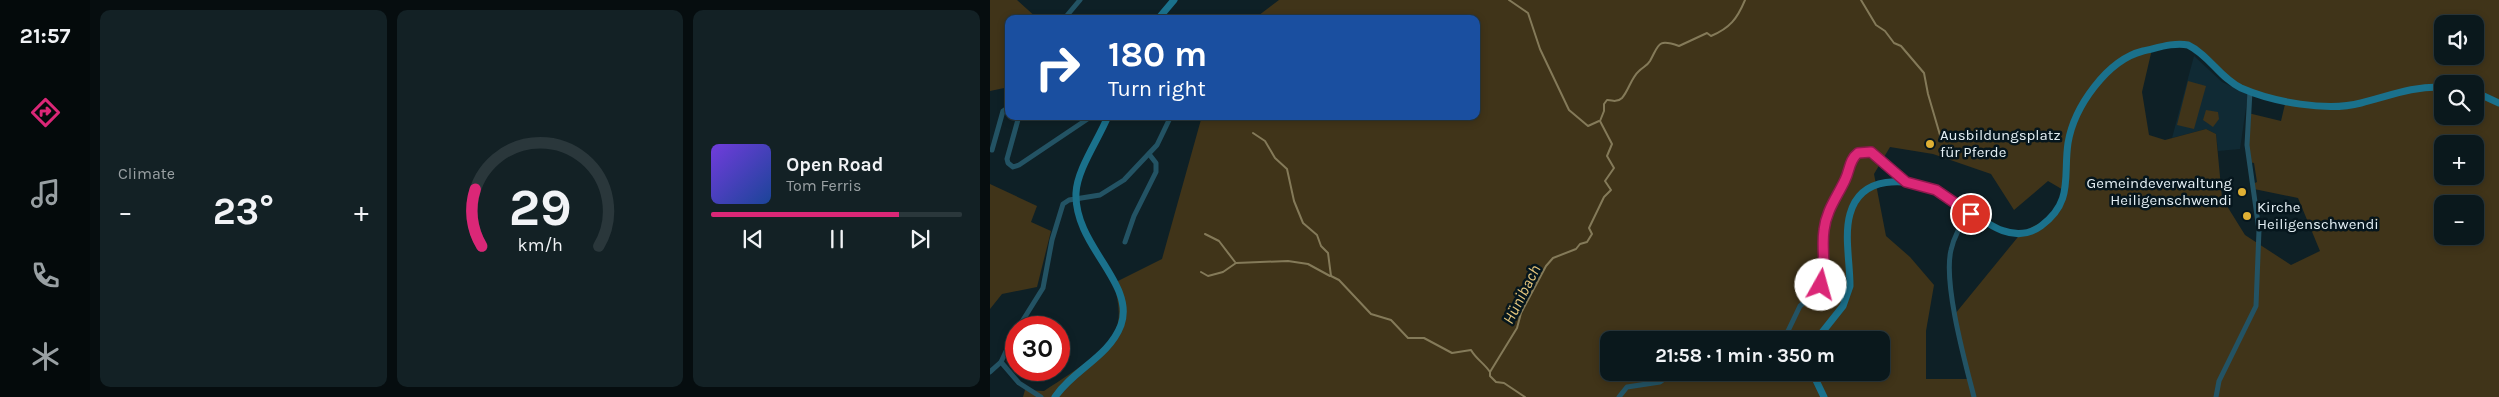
<!DOCTYPE html>
<meta charset="utf-8">
<style>
body{margin:0;font-family:Karla,sans-serif;background:#132125;color:#f1f3f6;height:100vh;display:flex;flex-direction:column;font-size:19px;white-space:nowrap}
*{box-sizing:border-box;margin:0}
p{font-size:16px;color:#99a0a3}
.icon{flex:none;width:28px;height:28px;fill:none;stroke:currentColor;stroke-width:2;stroke-linecap:round;stroke-linejoin:round}
.map{position:relative;flex:1;overflow:hidden}
.panel{display:flex;flex-direction:column;gap:10px;padding:10px;background:#060d0f;width:900px}
.panel>*{flex:none}
.guide{position:absolute;left:15px;top:15px;width:475px;height:105px;border-radius:10px;box-shadow:0 2px 8px #0003,0 0 0 1px #2a373b;background:#1a4fa0;color:#fff;overflow:hidden}
.tools{position:absolute;left:1444px;top:15px;display:grid;gap:10px}
.tools a{display:grid;place-items:center;width:50px;height:50px;border-radius:10px;background:#0a181c;box-shadow:0 2px 8px #0003,0 0 0 1px #2a373b;font-size:25px}
.speed{position:absolute;left:15px;top:316px;display:flex;gap:10px;font-size:25px;font-weight:700;text-align:center}
.speed>*{display:grid;place-content:center;width:65px;height:65px;border-radius:50%;background:#0a181c;box-shadow:0 2px 8px #0003,0 0 0 1px #2a373b;line-height:1}
.speed .limit{border:8px solid #d22;background:#fff;color:#111}
.pin{position:absolute;display:grid;place-items:center;width:42px;height:42px;color:#fff;margin:-21px;border:2px solid #fff;border-radius:50%;box-shadow:0 1px 5px #0007}
.me{position:absolute;width:55px;margin:-28px;rotate:7deg;stroke-linejoin:round;filter:drop-shadow(0 0 4px #0008)}
.turn{display:flex;align-items:center;gap:18px;height:105px;padding:0 20px;font-size:22px}
.turn .icon{width:65px;height:65px;stroke-width:2.5}
.turn b{display:block;font-size:35px;line-height:42px}
.big{font-size:38px;font-weight:700;line-height:1.1}
.panel .card{flex:1;display:flex;flex-direction:column;justify-content:center;gap:8px;min-width:0;padding:0 18px;border-radius:10px;background:#132125}
.panel .dial{align-items:center;gap:0}
.dial svg{height:130px;overflow:visible;fill:none;stroke:#2a373b;stroke-width:7;stroke-linecap:round;text-anchor:middle}
.dial text{fill:#f1f3f6;stroke:none}
.song{display:flex;align-items:center;gap:15px}
.cover{width:60px;height:60px;border-radius:8px;background:linear-gradient(135deg,hsl(260 70% 55%),hsl(220 70% 35%))}
.played{height:5px;border-radius:2px;background:linear-gradient(90deg,#db2777 75%,#2a373b 75%)}
.keys{display:flex;justify-content:space-around;direction:ltr}
.heat{display:flex;justify-content:space-between;align-items:center;font-size:28px;direction:ltr}
.panel .tiles{flex:1;display:grid;gap:10px;grid-template-columns:repeat(3,1fr)}
.trip{position:absolute;left:610px;top:331px;width:290px;height:50px;border-radius:10px;background:#0a181c;box-shadow:0 2px 8px #0003,0 0 0 1px #2a373b;font-weight:700;line-height:50px;text-align:center}
main{display:flex;flex:1;min-height:0}
.menu{display:flex;flex-direction:column;width:90px;justify-content:space-around;align-items:center;background:#040a0b;color:#99a0a3}
.menu .icon{width:35px;height:35px}
.menu .active{color:#db2777}
.menu b{font-size:22px;color:#f1f3f6}
.map>svg:first-child{display:block}
.built{fill:#102a34}
.green{fill:#403419;fill-rule:evenodd}
.lines{fill:none;stroke-linecap:round;stroke-linejoin:round}
.stream{stroke:#847a59;stroke-width:2}
.street{stroke:#235364;stroke-width:5}
.secondary{stroke:#1a718c;stroke-width:7}
.route-casing{stroke:#8e194d;stroke-width:12}
.route{stroke:#db2777;stroke-width:9}
.poi-dot{fill:#dfb034;stroke:#06161d;stroke-width:2}
.labels{text-anchor:middle;stroke-width:5;stroke-linejoin:round;paint-order:stroke}
.poi-label{font-size:15px;fill:#e5f0f5;stroke:#06161d;text-anchor:start}
.water-label{font-size:16px;font-style:italic;fill:#e7c77d;stroke:#06161d}
</style>
<main>
<nav class="menu">
<b>21:57</b>
<svg class="icon active" aria-label="directions" viewBox="0 0 24 24"><path d="M12 3l9 9-9 9-9-9zM9 14v-3h6M13 9l2 2-2 2"/></svg>
<svg class="icon" aria-label="music" viewBox="0 0 24 24"><path d="M9 18V5l10-2v13"/><circle cx="6" cy="18" r="3"/><circle cx="16" cy="16" r="3"/></svg>
<svg class="icon" aria-label="phone" viewBox="0 0 24 24"><path d="M5 4h4l2 5-3 2q2 4 5 5l2-3 5 2v4C11 20 4 13 5 4z"/></svg>
<svg class="icon" aria-label="climate" viewBox="0 0 24 24"><path d="M12 3v18M4 7l16 10M4 17L20 7"/></svg>
</nav>
<section class="panel">
<div class="tiles">
<div class="card"><p>Climate</p>
<div class="heat"><a>−</a><b class="big">23°</b><a>+</a></div>
</div>
<div class="card dial"><svg viewBox="0 0 100 80">
<path d="M14 69A42 42 0 1 1 86 69"/>
<path d="M14 69A42 42 0 0 1 10 34" stroke="#db2777"/>
<text x="50" y="56" font-size="32" font-weight="700">29</text>
<text x="50" y="72" font-size="11">km/h</text>
</svg></div>
<div class="card">
<div class="song"><i class="cover"></i><div><b>Open Road</b><p>Tom Ferris</p></div></div>
<div class="played"></div>
<div class="keys"><svg class="icon" aria-label="previous" viewBox="0 0 24 24"><path d="M18 5L8 12l10 7zM5 5v14"/></svg><svg class="icon" aria-label="pause" viewBox="0 0 24 24"><path d="M8 5v14M16 5v14"/></svg><svg class="icon" aria-label="next" viewBox="0 0 24 24"><path d="M6 5l10 7-10 7zM19 5v14"/></svg></div>
</div>
</div>
</section>
<div class="map">
<svg width="1509" height="397" viewBox="0 0 1509 397">
<rect width="100%" height="100%" fill="#0e2026"/>
<polygon class="built" points="1204,56 1232,82 1258,94 1250,149 1228,151 1226,134 1216,129 1182,138"/>
<g class="green">
<polygon points="0,0 27,0 48,19 19,19 19,87 0,91"/>
<path d="M289,0H1509V397H33L35,390L54,391C75,377 116,353 126,329C132,314 127,298 124,283L172,259L212,116H486V19H264ZM1452,24H1485V56H1452ZM1201,46L1251,88L1296,100L1291,121L1258,113L1259,162L1264,163L1267,182L1263,184L1264,189L1308,198L1330,251L1301,265L1255,235L1232,198L1226,134L1216,129L1175,140L1159,135L1152,92L1162,49ZM1452,84H1485V116H1452ZM1452,144H1485V176H1452ZM900,147L943,154L1001,174L1024,210L1058,181L1075,191L1058,219L1032,232L965,314L979,379H936V331L944,285L920,257L896,236L884,174ZM1452,204H1485V236H1452ZM619,340H891V372H619Z"/>
<polygon points="1198,81 1216,86 1204,129 1187,125"/>
<polygon points="1216,110 1228,112 1229,119 1223,127 1213,120"/>
<polygon points="0,184 47,206 41,222 61,231 47,287 12,294 0,309"/>
</g>
<g class="lines">
<g class="stream">
<polyline points="519,0 538,13 550,49 579,110 598,126 609,121"/>
<polyline points="871,0 886,25 895,31 904,43 911,46 934,73 938,94 950,135"/>
<path d="M263,133L275,141L285,158L297,169L304,201L313,223L327,235L331,246L338,253L341,276L349,280L381,314L401,320L418,338H434L462,353L481,350C486,359 494,363 500,372"/>
<polyline points="215,234 229,241 245,262"/>
<polyline points="211,272 218,276 233,272 246,263 298,261 318,264 340,276"/>
<path d="M535,397L514,383L506,382L500,376V372L527,328L531,313L556,266L563,258L586,249L590,244L597,242L602,234L599,228L614,197L621,190L615,181L624,168L617,156L622,144L610,121L614,111V104L617,100C623,101 628,102 632,98C639,90 641,78 649,71C653,67 657,66 660,61C669,45 667,38 689,46L717,33L721,36C740,28 747,19 755,0"/>
</g>
<g class="street">
<polyline points="74,19 90,0"/>
<polyline points="29,116 17,159 18,163 23,167 29,165 102,116"/>
<polyline points="2,150 13,111 19,107"/>
<path d="M979,212C971,225 964,236 961,250C953,283 975,362 984,397"/>
<polyline points="135,242 144,216 166,172 166,163 159,154"/>
<polyline points="28,328 53,288 62,240 73,204 79,200 110,195 134,180 167,145 181,116"/>
<polyline points="789,340 798,331 810,306 825,293 831,285 834,266 834,227 840,208 857,177 862,159 871,152 881,152 915,182"/>
<polyline points="11,362 29,383 51,397"/>
<polyline points="0,372 11,362 26,330"/>
<polyline points="629,397 637,387 670,382 684,372"/>
<polyline points="1226,397 1229,381 1266,306 1269,230 1257,145 1260,91"/>
</g>
<g class="secondary">
<polyline points="168,19 184,0"/>
<polyline points="1485,92 1509,103"/>
<path d="M826,340L853,306L860,286C860,263 854,235 860,214C871,174 916,178 946,190C976,201 1014,253 1051,226C1084,202 1073,176 1078,143C1084,107 1117,60 1153,51C1167,48 1184,42 1198,45C1219,55 1230,78 1251,88C1283,102 1337,112 1371,103C1399,96 1423,86 1452,87"/>
<polyline points="822,372 834,397"/>
<path d="M65,397C83,370 119,357 131,325C146,283 84,246 86,193C87,169 109,139 118,116"/>
</g>
</g>
<g class="lines">
<g class="route-casing">
<path id="route" d="M831,285C837,267 831,249 834,230C836,211 847,197 855,180C860,170 859,160 868,153L881,152L916,182L946,190L981,214"/>
</g>
<use href="#route" class="route"/>
</g>
<g class="poi-dot">
<circle cx="940" cy="144" r="5"/>
<circle cx="1252" cy="192" r="5"/>
<circle cx="1257" cy="216" r="5"/>
</g>
<g class="labels">
<g class="poi-label">
<text x="950" y="140">Ausbildungsplatz<tspan x="950" dy="17">für Pferde</tspan></text>
<text x="1242" y="188" text-anchor="end">Gemeindeverwaltung<tspan x="1242" dy="17">Heiligenschwendi</tspan></text>
<text x="1267" y="212">Kirche<tspan x="1267" dy="17">Heiligenschwendi</tspan></text>
</g>
<g class="water-label">
<text transform="translate(531 294) rotate(-63)" y="6">Hünibach</text>
</g>
</g>
</svg>
<div class="tools">
<a><svg class="icon" aria-label="sound" viewBox="0 0 24 24"><path d="M4 9h4l5-4v14l-5-4H4zM17 9q2 3 0 6"/></svg></a>
<a><svg class="icon" aria-label="search" viewBox="0 0 24 24"><circle cx="10" cy="10" r="6"/><path d="M15 15l6 6"/></svg></a>
<a>+</a>
<a>−</a>
</div>
<div class="speed"><div class="limit">30</div></div>
<div class="pin" style="left:981px;top:214px;background:#d93025"><svg class="icon" aria-label="arrive" viewBox="0 0 24 24"><path d="M6 21V4h12l-3 4 3 4H6"/></svg></div>
<svg class="me" style="left:831px;top:285px" viewBox="-20 -20 40 40"><circle r="19" fill="#fff"/><path d="M0-13L10 11 0 6-10 11z" fill="#db2777"/></svg>
<div class="trip">21:58 · 1 min · 350 m</div>
<div class="guide">
<div class="turn"><svg class="icon" aria-label="right" viewBox="0 0 24 24"><path d="M7 20v-9h11M14 6l5 5-5 5"/></svg><div><b>180 m</b>Turn right</div></div>
</div>
</div>
</main>
